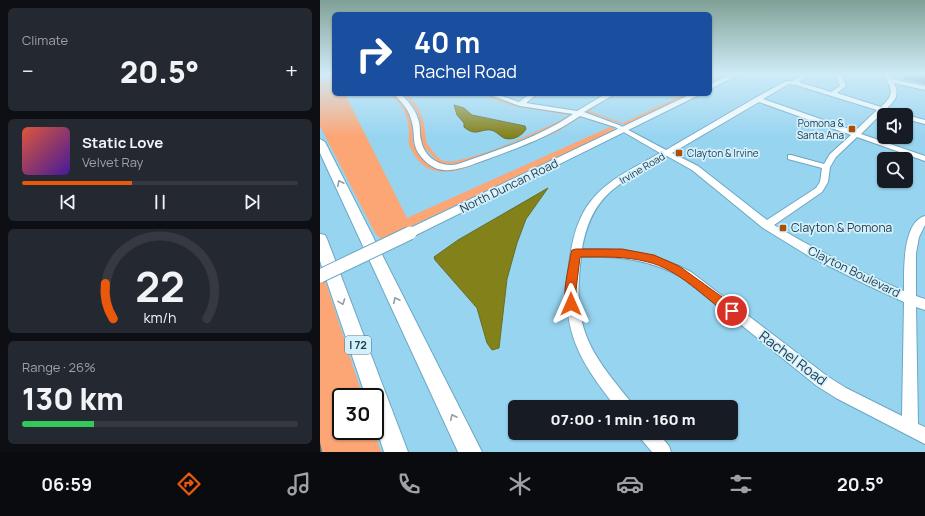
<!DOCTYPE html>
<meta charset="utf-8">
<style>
body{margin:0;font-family:Manrope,sans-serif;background:#242831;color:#f1f3f6;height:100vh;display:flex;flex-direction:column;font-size:15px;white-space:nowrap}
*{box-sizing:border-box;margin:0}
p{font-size:13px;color:#9ea1a6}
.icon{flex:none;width:22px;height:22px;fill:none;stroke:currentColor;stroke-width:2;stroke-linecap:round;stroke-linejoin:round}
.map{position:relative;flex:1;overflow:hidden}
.sheet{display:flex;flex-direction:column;gap:8px;padding:8px;background:#0d0f14;width:320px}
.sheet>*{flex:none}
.top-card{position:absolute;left:12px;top:12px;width:380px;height:84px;border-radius:6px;box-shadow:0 1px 3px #0004;background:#1a4fa0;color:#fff;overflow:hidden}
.controls{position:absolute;left:557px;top:108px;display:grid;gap:8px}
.controls a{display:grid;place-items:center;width:36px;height:36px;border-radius:6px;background:#171b24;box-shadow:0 1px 3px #0004;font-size:20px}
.speed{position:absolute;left:12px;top:388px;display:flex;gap:8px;font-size:20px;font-weight:700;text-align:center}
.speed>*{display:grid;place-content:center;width:52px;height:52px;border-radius:50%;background:#171b24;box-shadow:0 1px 3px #0004;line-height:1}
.speed .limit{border:2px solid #111;border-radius:6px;background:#fff;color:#111}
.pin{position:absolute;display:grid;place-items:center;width:34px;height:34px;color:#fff;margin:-17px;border:2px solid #fff;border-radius:50%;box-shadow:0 1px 4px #0007}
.me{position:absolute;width:44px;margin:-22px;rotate:0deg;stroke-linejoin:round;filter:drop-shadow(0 0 3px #0008)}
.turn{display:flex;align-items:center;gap:14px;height:84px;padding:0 16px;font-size:18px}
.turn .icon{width:52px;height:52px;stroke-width:2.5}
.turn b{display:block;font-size:28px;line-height:34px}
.big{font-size:30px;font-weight:800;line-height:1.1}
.sheet .card{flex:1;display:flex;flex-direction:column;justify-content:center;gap:6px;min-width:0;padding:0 14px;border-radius:6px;background:#242831}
.sheet .dial{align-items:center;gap:0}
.dial svg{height:104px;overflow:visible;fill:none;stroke:#363941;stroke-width:7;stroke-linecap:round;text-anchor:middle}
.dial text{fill:#f1f3f6;stroke:none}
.song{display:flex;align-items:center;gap:12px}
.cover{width:48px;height:48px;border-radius:6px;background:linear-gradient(135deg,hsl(10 70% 55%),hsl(260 70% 35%))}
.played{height:4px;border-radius:2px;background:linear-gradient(90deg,#ea580c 40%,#363941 40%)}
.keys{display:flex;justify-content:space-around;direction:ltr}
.heat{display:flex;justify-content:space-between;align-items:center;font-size:22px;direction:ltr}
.charge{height:6px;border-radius:3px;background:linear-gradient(90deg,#34c759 26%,#363941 0)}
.trip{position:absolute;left:188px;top:400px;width:230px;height:40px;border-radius:6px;background:#171b24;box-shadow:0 1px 3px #0004;font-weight:800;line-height:40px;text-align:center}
.menu{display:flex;height:64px;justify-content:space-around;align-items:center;background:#090b0e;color:#9ea1a6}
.menu .icon{width:28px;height:28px}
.menu .selected{color:#ea580c}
.menu b{font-size:18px;color:#f1f3f6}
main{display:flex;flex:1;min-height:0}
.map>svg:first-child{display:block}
.green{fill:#fca575}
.water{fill:#83811a;stroke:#676d28}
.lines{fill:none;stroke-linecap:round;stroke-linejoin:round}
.minor-casing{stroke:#6ca7c2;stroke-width:2}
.major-casing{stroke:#6ca7c2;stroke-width:2}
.highway-casing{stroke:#6ca7c2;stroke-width:2}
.minor{fill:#fff;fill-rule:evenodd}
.major{fill:#fff;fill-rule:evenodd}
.highway{fill:#fff;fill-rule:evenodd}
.major-bridge-casing{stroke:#6ca7c2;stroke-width:15;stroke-linecap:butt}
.major-bridge{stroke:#fff;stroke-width:13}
.wall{fill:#4b8791}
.shaded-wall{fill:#3d6e76}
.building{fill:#579da9;stroke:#3d6e76}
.oneway{stroke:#929ea4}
.route{fill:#ea580c;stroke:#983908}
.poi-dot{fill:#ae4e03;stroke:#d2f0fe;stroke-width:1.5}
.labels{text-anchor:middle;stroke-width:3.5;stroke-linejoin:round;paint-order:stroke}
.far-poi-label{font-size:10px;fill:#253e49;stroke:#d2f0fe;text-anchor:end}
.far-street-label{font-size:10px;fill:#253e49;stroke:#d2f0fe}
.shield{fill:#d2f0fe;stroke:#59737f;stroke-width:1}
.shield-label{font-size:11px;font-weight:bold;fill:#253e49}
.street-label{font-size:12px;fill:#253e49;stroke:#d2f0fe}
.poi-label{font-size:12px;fill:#253e49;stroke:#d2f0fe;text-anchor:start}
.near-street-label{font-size:14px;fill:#253e49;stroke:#d2f0fe}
</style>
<main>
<section class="sheet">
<div class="card"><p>Climate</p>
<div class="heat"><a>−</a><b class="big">20.5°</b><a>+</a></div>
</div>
<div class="card">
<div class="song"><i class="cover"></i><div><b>Static Love</b><p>Velvet Ray</p></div></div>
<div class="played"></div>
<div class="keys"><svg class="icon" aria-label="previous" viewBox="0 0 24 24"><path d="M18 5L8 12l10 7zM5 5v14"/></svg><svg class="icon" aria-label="pause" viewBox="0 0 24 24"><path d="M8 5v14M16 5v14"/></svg><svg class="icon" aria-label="next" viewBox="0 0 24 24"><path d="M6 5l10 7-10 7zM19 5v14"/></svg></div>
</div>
<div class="card dial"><svg viewBox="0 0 100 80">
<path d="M14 69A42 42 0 1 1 86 69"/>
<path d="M14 69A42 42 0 0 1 8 42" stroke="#ea580c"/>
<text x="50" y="56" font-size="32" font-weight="700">22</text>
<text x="50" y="72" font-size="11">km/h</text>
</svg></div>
<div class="card"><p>Range · 26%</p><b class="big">130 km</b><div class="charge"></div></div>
</section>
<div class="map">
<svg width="605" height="452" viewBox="0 0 605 452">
<rect width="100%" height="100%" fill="#97d4f0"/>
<g class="green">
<path d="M0,74H14V94H25L87,218L290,127L261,117L235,133L146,168C123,175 103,174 91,149C88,145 89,139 89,134C89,117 83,104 69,94L75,96L82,102L89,113L92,124L93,144L109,165L116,168L125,169L140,168L261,116L290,125L294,129L293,131L62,240L55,233L0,126Z"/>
<path d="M83,94H87C98,105 104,117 105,132C106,137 105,142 109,146C112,151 118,159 124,161C140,167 233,126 249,115L197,107L178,101L162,94L203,107L251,114L237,125L210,136L140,163L124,164L118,162L104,147L101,138L99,116L91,102Z"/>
<polygon points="295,94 301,94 285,100 269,111 303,123 364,94 369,94 307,124 302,124 267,112 268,109"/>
<polygon points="5,280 43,397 21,397 21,431 54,431 61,452 0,452 0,282"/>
</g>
<g class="water">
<path d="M134,105L144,108L152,115L205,126L206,129C202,136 192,141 184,138C180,136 176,131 171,130C159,129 156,137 144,127V123L137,115Z"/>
<polygon points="228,188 206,219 197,243 187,279 179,348 172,350 167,343 157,308 115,260 114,257 138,240"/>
</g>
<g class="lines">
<g class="minor-casing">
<g id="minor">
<path d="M477,74H483L486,77L479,82L511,92L520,86L515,74H521L526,86L517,93L561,107C576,93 571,90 564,74H570L572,79L605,86V90L574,83C580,95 575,101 566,109L582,115H572L563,112L541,134L605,156V161L537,137L516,157L510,167L508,182L502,192L454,225C496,250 539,272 584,291C584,272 582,222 605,216V225L599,237L596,253V296L605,299V310L596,307L598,424L605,427V444L516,398L497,386L363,278C329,259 299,256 261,257C252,327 268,350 311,402L314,407H296C254,355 240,325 250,257C253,237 258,217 271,201C288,179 316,167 340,153L295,127L260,116C231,136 198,148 165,160C154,164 142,169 130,170C121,171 112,168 105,161C89,145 97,137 91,119C88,108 81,102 74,94H81C88,101 95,109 98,119C101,126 99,133 101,140C104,158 121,168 138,164C177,150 218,138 253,114L200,106L167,94H176L199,102L210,94H217L206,103L257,111L282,96L295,94L264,112L299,125L346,150L435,98L466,81H473L480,77ZM469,84L476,85L557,110L535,131L443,99ZM439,102L531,135L510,154L504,164L471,155H468V159L502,168L500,182L496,188L447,220L378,166L352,153ZM347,156L372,170L443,228L487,255L547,285L584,302L582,416L526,388L507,376L371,272C336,253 301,248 262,249C272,192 301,183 347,156Z"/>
<polygon points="586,115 605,120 605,124 586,119"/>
<polygon points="319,433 338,433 349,446 351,452 332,452 321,439"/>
</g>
</g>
<g class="major-casing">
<g id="major">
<polygon points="411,74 420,74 390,89 390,84"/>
<polygon points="371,94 381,94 94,236 90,237 86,236 84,233 86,230"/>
</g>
</g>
<g class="highway-casing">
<g id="highway">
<polygon points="0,139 5,142 162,452 138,452 0,153"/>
<polygon points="0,234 5,235 7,239 88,452 64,452 55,424 55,397 46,397 0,261"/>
</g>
</g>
<use href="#minor" class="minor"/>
<use href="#major" class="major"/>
<use href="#highway" class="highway"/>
<g class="major-bridge-casing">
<polyline id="major-bridge" points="0,276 90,233"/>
</g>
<use href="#major-bridge" class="major-bridge"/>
</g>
<polygon class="wall" points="586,74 605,74 605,84 583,79"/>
<polygon class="shaded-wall" points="0,442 2,452 0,452"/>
<polygon class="building" points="586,74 605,74 605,78"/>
<defs><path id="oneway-chevron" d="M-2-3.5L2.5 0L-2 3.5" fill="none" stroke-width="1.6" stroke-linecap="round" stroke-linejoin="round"/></defs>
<g class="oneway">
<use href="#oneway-chevron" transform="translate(20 183) rotate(-116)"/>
<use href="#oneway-chevron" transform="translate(76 300) rotate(-116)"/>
<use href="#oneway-chevron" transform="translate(22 302) rotate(70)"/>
<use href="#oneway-chevron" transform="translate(133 417) rotate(-116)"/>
</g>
<linearGradient id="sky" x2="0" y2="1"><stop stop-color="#7fa096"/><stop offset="0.54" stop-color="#d0ecf8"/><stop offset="1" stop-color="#d0ecf8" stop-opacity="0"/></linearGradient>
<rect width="605" height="137" fill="url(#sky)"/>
<path class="route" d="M256,249H302L334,255L359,266L416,307L418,311L416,315L412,316L408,315C385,297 357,269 328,262C306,256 283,257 260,257L256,290L257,304L255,308L251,309L247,308C241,295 249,267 251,253L252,250Z"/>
<g class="poi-dot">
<rect x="528" y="125" width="8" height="8" rx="2"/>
<rect x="355" y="149" width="8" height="8" rx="2"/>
<rect x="459" y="224" width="8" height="8" rx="2"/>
</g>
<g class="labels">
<g class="far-poi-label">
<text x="524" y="127">Pomona &amp;<tspan x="524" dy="12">Santa Ana</tspan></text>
<text x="367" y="157" text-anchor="start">Clayton &amp; Irvine</text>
</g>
<g class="far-street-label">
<text transform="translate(322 168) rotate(-31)" y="4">Irvine Road</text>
</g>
<rect class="shield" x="25" y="336" width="26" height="18" rx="3"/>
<g class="shield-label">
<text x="38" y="349">I 72</text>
</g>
<g class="street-label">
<text transform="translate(189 186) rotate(-26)" y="4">North Duncan Road</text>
<text transform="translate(534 272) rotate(26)" y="4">Clayton Boulevard</text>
</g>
<g class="poi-label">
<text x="471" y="232">Clayton &amp; Pomona</text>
</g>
<g class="near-street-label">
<text transform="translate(473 358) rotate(37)" y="5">Rachel Road</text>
</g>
</g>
</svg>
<div class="controls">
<a><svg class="icon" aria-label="sound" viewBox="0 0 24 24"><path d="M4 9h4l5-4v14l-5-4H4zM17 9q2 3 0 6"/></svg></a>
<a><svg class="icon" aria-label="search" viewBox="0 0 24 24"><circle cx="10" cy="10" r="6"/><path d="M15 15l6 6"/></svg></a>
</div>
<div class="speed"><div class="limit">30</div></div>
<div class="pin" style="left:412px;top:311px;background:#d93025"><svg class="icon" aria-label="arrive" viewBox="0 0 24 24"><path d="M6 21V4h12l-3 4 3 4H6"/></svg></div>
<svg class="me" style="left:251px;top:304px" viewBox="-20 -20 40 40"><path d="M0-17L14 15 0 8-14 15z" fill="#ea580c" stroke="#fff" stroke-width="4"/></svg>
<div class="trip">07:00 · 1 min · 160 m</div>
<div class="top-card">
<div class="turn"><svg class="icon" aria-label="right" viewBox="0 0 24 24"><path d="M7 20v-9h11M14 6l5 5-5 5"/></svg><div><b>40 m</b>Rachel Road</div></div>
</div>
</div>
</main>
<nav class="menu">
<b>06:59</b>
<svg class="icon selected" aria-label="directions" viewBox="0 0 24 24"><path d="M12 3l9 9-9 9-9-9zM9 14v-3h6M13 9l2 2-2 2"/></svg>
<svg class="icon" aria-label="music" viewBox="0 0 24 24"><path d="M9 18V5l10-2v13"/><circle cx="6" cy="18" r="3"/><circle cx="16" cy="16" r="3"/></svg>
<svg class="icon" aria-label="phone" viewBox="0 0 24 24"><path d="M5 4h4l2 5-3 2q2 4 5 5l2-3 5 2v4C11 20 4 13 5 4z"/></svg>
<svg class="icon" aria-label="climate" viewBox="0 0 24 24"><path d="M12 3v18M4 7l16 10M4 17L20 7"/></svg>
<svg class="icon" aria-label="car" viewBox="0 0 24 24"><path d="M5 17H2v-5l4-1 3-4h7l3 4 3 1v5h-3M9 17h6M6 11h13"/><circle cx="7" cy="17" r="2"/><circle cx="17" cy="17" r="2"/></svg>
<svg class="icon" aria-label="filters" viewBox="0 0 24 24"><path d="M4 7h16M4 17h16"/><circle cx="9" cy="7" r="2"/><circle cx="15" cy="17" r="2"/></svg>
<b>20.5°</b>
</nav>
